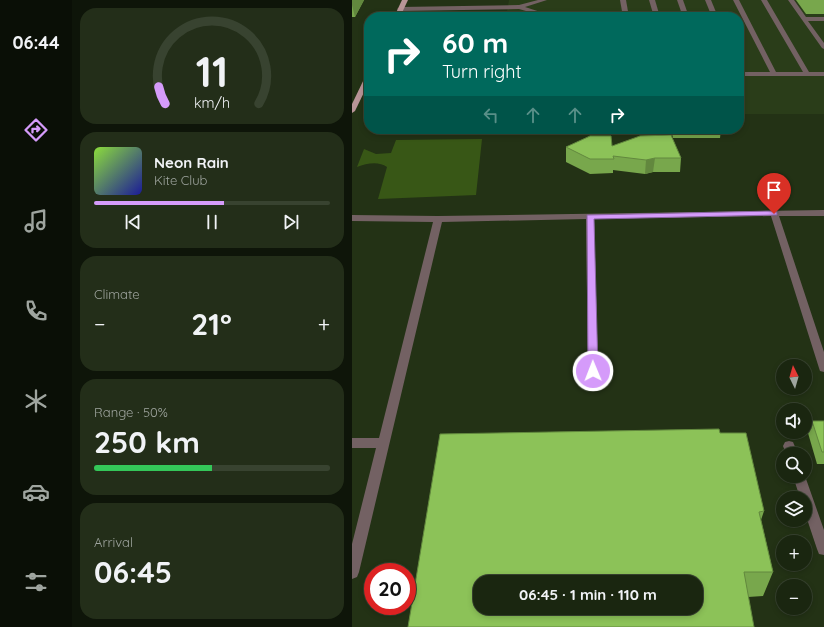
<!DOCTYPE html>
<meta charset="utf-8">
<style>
body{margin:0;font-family:Quicksand,sans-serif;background:#232e19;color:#f1f3f6;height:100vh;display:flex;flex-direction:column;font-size:15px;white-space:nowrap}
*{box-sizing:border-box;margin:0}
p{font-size:13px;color:#9fa59f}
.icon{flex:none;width:22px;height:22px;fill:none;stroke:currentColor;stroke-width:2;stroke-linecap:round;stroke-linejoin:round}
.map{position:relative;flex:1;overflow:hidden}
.side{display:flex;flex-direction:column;gap:8px;padding:8px;background:#0e1509;width:280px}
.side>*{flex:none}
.top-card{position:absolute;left:12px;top:12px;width:380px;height:122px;border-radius:16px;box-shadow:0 2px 6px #0003,0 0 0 1px #384330;background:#00695c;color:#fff;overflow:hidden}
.needle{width:26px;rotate:355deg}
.buttons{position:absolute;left:424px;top:359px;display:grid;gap:8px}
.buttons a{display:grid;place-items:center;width:36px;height:36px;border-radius:50%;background:#1a2610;box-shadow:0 2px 6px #0003,0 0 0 1px #384330;font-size:20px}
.speed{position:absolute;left:12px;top:563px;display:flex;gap:8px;font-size:20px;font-weight:700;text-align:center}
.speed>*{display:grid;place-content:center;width:52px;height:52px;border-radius:50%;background:#1a2610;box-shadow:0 2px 6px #0003,0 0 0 1px #384330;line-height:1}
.speed .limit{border:6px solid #d22;background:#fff;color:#111}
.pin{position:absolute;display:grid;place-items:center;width:34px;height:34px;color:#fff;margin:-41px -17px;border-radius:50% 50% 50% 0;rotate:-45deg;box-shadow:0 0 4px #0007}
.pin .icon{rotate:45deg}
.me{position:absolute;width:44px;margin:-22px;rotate:359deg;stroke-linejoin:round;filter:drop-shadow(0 0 3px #0008)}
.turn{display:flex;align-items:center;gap:14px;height:84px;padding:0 12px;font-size:18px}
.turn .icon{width:52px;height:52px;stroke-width:2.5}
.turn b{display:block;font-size:28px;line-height:34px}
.lanes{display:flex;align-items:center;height:38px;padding:0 12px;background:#0003;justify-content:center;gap:20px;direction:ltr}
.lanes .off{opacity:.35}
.big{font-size:30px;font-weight:800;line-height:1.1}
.side .widget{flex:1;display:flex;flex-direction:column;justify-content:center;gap:6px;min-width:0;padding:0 14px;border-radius:16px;background:#232e19}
.side .dial{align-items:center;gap:0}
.dial svg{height:104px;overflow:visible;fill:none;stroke:#384330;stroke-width:7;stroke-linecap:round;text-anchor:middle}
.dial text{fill:#f1f3f6;stroke:none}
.song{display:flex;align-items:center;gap:12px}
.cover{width:48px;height:48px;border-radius:6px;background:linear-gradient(135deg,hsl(90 70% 55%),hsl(240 70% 35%))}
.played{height:4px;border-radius:2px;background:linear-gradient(90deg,#d59bfa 55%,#384330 55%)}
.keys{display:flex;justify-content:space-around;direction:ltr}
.heat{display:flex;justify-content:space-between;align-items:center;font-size:22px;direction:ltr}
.charge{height:6px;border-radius:3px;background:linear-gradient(90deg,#34c759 50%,#384330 0)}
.trip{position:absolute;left:121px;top:575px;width:230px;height:40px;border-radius:16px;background:#1a2610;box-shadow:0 2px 6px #0003,0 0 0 1px #384330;font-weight:800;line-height:40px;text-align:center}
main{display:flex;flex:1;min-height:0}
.menu{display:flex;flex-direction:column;width:72px;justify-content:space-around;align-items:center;background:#0a0f06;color:#9fa59f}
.menu .icon{width:28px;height:28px}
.menu .selected{color:#d59bfa}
.menu b{font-size:18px;color:#f1f3f6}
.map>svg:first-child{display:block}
.built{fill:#2a3d19}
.green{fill:#385716}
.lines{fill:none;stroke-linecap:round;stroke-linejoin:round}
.lane{fill:#736163;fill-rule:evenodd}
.primary{fill:#b99598;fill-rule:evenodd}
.wall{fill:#78a74c}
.shaded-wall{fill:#62883e}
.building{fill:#8cc258;stroke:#62883e;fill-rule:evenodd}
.route{fill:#d59bfa;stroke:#8a65a2}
</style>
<main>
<nav class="menu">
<b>06:44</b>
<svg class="icon selected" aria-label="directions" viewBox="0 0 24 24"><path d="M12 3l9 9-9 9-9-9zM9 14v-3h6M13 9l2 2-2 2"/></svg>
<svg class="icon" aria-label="music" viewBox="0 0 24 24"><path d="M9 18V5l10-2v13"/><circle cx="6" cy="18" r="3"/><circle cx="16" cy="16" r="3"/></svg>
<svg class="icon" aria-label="phone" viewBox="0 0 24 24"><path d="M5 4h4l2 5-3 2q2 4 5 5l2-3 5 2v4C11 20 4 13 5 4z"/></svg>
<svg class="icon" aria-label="climate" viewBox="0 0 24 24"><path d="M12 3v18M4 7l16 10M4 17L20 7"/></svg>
<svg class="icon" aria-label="car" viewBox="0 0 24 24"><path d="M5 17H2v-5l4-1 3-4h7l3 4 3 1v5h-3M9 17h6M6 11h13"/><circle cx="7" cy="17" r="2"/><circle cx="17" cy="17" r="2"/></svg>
<svg class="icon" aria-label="filters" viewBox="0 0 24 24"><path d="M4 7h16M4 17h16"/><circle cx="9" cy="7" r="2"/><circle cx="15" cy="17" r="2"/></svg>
</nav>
<section class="side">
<div class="widget dial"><svg viewBox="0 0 100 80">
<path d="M14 69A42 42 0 1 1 86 69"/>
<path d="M14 69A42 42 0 0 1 9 56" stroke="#d59bfa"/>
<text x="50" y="56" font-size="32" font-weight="700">11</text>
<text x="50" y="72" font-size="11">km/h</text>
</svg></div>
<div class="widget">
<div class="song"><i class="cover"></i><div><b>Neon Rain</b><p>Kite Club</p></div></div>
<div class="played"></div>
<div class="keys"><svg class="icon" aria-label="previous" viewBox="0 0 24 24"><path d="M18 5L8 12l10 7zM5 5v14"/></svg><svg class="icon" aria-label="pause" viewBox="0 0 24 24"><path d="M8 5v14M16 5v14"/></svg><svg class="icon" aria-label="next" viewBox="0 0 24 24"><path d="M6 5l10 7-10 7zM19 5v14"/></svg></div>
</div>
<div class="widget"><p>Climate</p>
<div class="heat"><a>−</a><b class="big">21°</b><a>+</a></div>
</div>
<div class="widget"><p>Range · 50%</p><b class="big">250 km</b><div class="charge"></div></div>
<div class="widget"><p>Arrival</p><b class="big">06:45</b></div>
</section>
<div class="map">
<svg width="472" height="627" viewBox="0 0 472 627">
<rect width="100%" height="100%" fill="#233215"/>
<polygon class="built" points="157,0 472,0 472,114 387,114 387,17 154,17"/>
<path class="green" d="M130,139L124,195L26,199L35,167C27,161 15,163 5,167L12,149L24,154L39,153L44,140Z"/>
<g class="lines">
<g class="lane">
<polygon points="186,0 195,0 173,7 204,17 195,17 167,9 48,11 45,9 48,7 167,5"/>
<polygon points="268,0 274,0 277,17 271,17"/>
<polygon points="297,0 303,0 308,17 302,17"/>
<polygon points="325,0 331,0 337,17 331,17"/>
<polygon points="353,0 359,0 366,17 360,17"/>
<polygon points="381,0 387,0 424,72 451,72 409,0 415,0 457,72 472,72 472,76 387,76 387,72 418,72"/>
<polygon points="436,0 442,0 454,17 472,17 472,21 456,21 472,43 472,49 470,48"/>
<polygon points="472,210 472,216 427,216 472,352 472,372 468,371 467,368 419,216 242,219 246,371 245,374 241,375 237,374 236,371 234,219 90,222 7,572 5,577 0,579 0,544 24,448 0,448 0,438 27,438 81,222 0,221 0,215 86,216"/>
<polygon points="437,441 441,442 446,454 434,454 431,446 433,442"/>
<polygon points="441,476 453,476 472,530 472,555 467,554 465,549 453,513 453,498 448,498"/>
</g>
<g class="primary">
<polygon points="50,0 56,0 48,17 42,17"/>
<polygon points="17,73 17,82 3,111 0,113 0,104 14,75"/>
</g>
</g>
<g class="wall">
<polygon points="0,0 12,0 3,17 0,17"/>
<polygon points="444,0 472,0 472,14 454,14"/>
<polygon points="319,129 369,129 368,138 321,138"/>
<polygon points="260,146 329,158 328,172 301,172 293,174 261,170 261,173 238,174 214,162 214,147"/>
<polygon points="460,421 472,421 472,464 465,464 456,433"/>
<polygon points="368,433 412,511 409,520 421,572 411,596 396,597 56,627"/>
</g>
<g class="shaded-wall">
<polygon points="0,0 12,0 3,17 0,5"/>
<polygon points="303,158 301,172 293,174 294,160"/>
</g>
<g class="building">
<polygon points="319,135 329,158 303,158 294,160 261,156 262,159 238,159 214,147 238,136 259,136 260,146 288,136"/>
<polygon points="460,421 472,421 472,452 470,452"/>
<path d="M367,429L368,433H394L412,511L407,512L421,572H392L402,627H56L88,434ZM128,582H344V608H128Z"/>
</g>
<polygon class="route" points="422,211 425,212 425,215 242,219 246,371 245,374 238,374 236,371 235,215"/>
</svg>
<div class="buttons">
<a><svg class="needle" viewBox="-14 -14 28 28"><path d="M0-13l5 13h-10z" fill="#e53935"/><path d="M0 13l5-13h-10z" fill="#9fa59f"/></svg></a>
<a><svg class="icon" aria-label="sound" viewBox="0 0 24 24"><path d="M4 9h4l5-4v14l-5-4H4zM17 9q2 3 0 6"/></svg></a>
<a><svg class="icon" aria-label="search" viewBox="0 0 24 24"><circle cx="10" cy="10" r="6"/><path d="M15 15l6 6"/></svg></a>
<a><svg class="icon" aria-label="layers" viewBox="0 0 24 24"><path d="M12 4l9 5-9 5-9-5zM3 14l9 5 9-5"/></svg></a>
<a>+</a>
<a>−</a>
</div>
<div class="speed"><div class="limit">20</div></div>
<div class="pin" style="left:422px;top:214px;background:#d93025"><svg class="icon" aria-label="arrive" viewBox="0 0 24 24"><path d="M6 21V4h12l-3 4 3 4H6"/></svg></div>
<svg class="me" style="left:241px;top:371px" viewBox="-20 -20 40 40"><circle r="17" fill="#d59bfa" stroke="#fff" stroke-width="3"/><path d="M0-11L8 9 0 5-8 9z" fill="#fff"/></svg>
<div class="trip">06:45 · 1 min · 110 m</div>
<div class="top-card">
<div class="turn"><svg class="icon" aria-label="right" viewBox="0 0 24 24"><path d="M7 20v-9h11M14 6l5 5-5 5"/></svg><div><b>60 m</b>Turn right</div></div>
<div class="lanes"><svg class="icon off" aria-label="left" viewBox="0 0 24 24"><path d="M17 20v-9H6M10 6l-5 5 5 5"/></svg><svg class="icon off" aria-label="ahead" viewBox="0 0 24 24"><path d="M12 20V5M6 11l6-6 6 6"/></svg><svg class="icon off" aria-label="ahead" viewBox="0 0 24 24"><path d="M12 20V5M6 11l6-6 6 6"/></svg><svg class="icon" aria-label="right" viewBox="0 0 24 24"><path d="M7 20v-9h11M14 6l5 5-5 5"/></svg></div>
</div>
</div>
</main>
